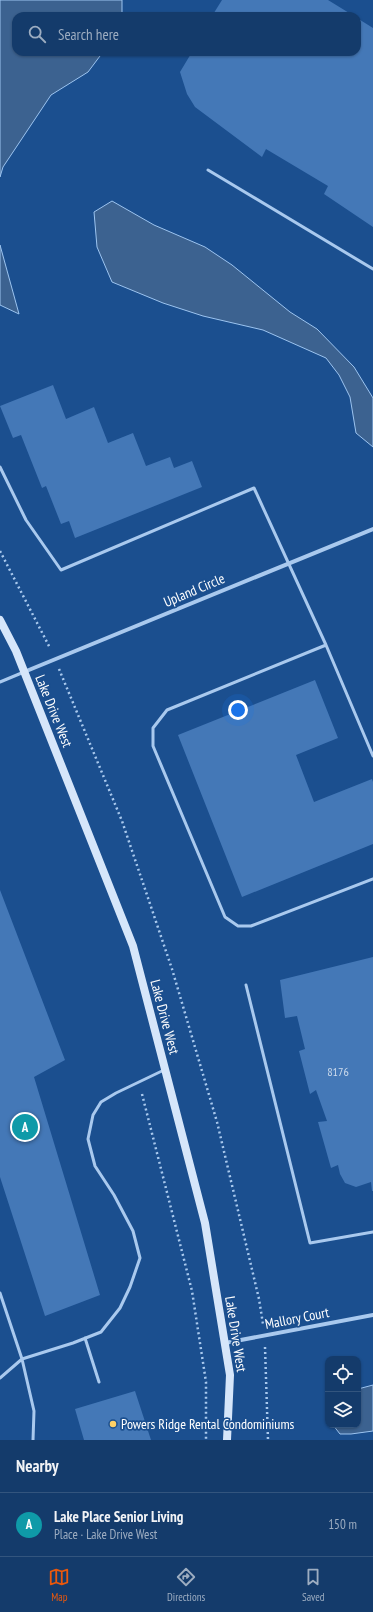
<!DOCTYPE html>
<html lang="en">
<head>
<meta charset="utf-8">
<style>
  body { margin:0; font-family:"PT Sans Narrow",sans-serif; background:#214673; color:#f1f3f6 }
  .controls { position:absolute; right:12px; bottom:12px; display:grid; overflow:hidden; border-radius:8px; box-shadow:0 1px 3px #0004 }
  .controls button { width:36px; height:36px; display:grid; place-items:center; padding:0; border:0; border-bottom:1px solid #33557e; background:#143b6b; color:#f1f3f6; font:20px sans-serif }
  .you { position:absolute; left:238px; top:710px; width:14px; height:14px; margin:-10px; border:3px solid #fff; border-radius:50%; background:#1a73e8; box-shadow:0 0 0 6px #1a73e833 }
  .badge { display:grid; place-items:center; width:26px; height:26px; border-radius:50%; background:#ea580c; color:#fff; font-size:13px; font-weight:700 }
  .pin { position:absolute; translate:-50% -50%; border:2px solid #fff; box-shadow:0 1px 4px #0006 }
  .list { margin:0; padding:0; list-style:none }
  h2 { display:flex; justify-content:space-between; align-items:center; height:52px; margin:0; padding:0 16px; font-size:17px }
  h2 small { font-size:13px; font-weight:400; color:#9dadc1 }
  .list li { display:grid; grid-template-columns:26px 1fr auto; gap:12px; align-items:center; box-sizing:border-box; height:64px; padding:0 16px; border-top:1px solid #33557e }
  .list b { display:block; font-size:15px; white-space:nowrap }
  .list p { margin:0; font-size:13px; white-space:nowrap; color:#9dadc1 }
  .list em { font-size:13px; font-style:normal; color:#9dadc1 }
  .icon { flex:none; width:22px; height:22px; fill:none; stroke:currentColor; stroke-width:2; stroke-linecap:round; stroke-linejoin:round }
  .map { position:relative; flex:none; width:373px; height:1440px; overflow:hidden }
  .search { position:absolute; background:#143b6b; box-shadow:0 1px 3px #0004; left:12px; right:12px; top:12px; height:44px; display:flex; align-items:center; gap:10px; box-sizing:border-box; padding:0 14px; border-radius:12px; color:#9dadc1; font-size:15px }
  .sheet { height:116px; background:#143b6b }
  nav { display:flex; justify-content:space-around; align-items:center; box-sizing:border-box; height:56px; border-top:1px solid #33557e; background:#143b6b; font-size:11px; color:#9dadc1 }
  nav a { display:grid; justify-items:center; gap:2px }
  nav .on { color:#ea580c }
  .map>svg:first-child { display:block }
  .water { fill:#3c6290; stroke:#9cc4f0 }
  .building { fill:#4478b7 }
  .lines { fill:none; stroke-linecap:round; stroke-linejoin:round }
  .path { stroke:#a9c9ee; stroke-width:2.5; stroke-dasharray:2 3; stroke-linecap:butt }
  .lane { stroke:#a9c9ee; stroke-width:3 }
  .street { stroke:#a9c9ee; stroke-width:4 }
  .secondary { stroke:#d6e6fa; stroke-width:8 }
  .poi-dot { fill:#ffd166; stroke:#1b4f8f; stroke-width:1.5 }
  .labels { text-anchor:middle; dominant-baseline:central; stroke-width:3.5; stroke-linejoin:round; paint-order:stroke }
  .number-label { font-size:12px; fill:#d0dded }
  .street-label { font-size:14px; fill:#fff; stroke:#1b4f8f }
  .poi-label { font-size:14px; fill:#fff; stroke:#1b4f8f; text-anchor:start }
</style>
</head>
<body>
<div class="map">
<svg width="373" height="1440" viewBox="0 0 373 1440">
  <rect width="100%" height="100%" fill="#1b4f8f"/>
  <path class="water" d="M 0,0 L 122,0 L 122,16 L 16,16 L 16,52 L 103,52 L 88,72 L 51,95 L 3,167 L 0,177 Z
    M 112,201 L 154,225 L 205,247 L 232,265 L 290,312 L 317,329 L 354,367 L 373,398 L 373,447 L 356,433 L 350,397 L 339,375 L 326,358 L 263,330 L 203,316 L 163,303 L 112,282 L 97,247 L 94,212 Z
    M 0,245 L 19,314 L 0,305 Z
    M 373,1385 L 373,1431 L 351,1434 L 340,1434 L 333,1425 L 358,1425 L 358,1389 Z"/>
  <path class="building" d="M 222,0 L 328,0 L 354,16 L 212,16 Z
    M 357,18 L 373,28 L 373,227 L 324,194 L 328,186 L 266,149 L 262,157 L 195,107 L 187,94 L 180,72 L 192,52 L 357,52 Z
    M 53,385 L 66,419 L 94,407 L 108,443 L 133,433 L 146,466 L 170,457 L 174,468 L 192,461 L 202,487 L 75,538 L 69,521 L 61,524 L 46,486 L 42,488 L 21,435 L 13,438 L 0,406 Z
    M 315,680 L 338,738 L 296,755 L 314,802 L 372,779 L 373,782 L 373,844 L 242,897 L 178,735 Z
    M 0,890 L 65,1060 L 34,1077 L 100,1295 L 45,1316 L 0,1177 Z
    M 373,957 L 373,1191 L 372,1191 L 371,1182 L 356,1187 L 345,1183 L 340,1174 L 338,1165 L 331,1168 L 318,1122 L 327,1121 L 316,1090 L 310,1094 L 299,1051 L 305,1049 L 297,1016 L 285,1018 L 280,980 Z
    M 135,1391 L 151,1440 L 84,1440 L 75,1409 Z"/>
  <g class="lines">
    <path class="path" d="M 0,551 L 50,648
      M 59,669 L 122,821 L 172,969 L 217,1122 L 259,1299 L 263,1324
      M 142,1094 L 192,1291 L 206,1382 L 206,1440
      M 265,1347 L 268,1440"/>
    <path class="lane" d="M 208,170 L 373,269
      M 0,467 L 26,520 L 61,570 L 254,488 L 326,645 L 373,756
      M 326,645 L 167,710 L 153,728 L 153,746 L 225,917 L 238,926 L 251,926 L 373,879
      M 0,682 L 24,672
      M 246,985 L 310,1243 L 373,1232
      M 0,1293 L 22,1359 L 34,1411 L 33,1440
      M 85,1338 L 99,1382
      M 0,1378 L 22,1359 L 73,1343 L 101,1332 L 120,1308 L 130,1287 L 140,1258 L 133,1231 L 114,1195 L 95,1166 L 88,1139 L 93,1115 L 101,1102 L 116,1093 L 164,1070"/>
    <path class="street" d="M 24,672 L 373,529
      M 225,1343 L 373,1315"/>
    <path class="secondary" d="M 0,620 L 16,651 L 133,946 L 205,1223 L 230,1375 L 227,1440"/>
  </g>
  <circle class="poi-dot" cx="113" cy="1424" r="4"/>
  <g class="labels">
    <g class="number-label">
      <text x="338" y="1071">8176</text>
    </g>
    <g class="street-label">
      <text transform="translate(194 590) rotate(-23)">Upland Circle</text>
      <text transform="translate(54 711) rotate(68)">Lake Drive West</text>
      <text transform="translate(165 1017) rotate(75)">Lake Drive West</text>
      <text transform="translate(297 1318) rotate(-11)">Mallory Court</text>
      <text transform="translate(236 1334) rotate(81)">Lake Drive West</text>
    </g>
    <g class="poi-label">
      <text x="121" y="1424">Powers Ridge Rental Condominiums</text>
    </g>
  </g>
</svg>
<div class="controls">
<button><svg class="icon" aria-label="locate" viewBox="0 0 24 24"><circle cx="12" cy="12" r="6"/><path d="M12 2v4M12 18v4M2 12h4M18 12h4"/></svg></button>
<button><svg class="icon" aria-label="layers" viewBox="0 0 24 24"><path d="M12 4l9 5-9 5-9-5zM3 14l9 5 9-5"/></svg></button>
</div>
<div class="you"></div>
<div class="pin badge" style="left:25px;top:1127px;background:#0f9aa8">A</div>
<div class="search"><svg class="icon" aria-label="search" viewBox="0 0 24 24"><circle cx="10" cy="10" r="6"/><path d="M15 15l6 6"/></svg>Search here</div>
</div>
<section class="sheet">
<h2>Nearby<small></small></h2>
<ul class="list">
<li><span class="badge" style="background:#0f9aa8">A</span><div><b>Lake Place Senior Living</b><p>Place · Lake Drive West</p></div><em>150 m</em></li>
</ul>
</section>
<nav>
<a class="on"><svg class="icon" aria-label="map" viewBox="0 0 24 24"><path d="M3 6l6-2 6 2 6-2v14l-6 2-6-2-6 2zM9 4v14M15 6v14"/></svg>Map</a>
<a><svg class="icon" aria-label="directions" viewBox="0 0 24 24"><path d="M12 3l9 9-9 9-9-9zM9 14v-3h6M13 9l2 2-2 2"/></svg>Directions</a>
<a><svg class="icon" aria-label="saved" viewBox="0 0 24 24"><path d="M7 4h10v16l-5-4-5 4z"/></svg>Saved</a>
</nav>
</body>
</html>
